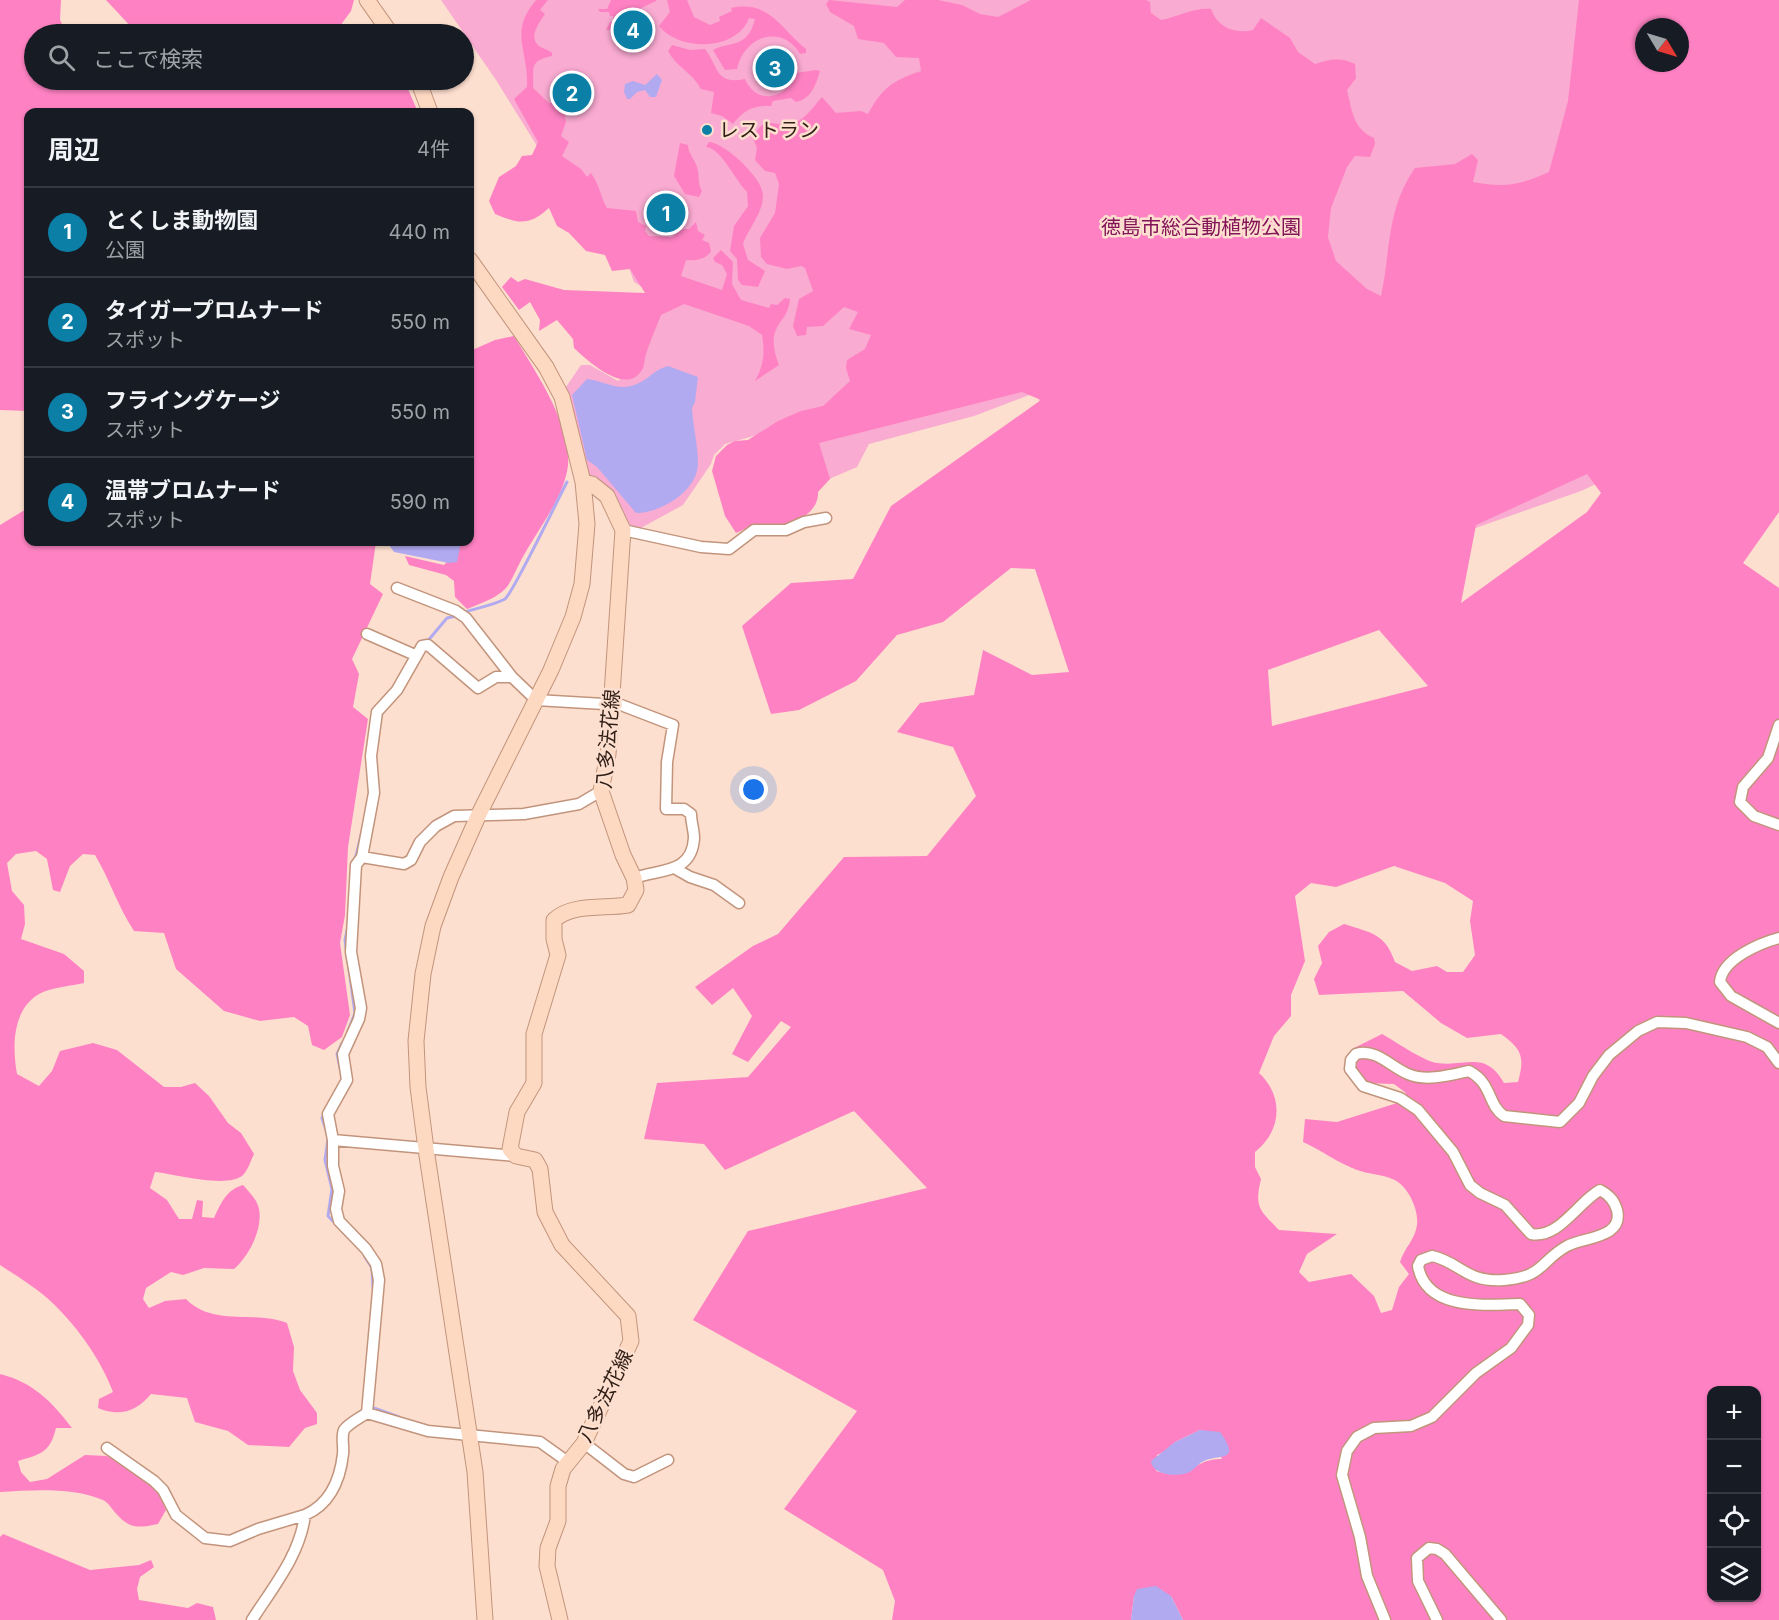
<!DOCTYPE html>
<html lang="ja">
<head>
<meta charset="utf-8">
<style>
  body { margin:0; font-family:Inter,"Noto Sans JP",sans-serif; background:#20242c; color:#f1f3f6 }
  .controls { position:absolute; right:18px; bottom:18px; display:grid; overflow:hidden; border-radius:12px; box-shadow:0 2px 4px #0004 }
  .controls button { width:54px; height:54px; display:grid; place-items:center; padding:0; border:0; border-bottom:2px solid #363941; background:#171b24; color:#f1f3f6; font:30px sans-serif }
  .compass { position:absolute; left:1635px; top:18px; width:54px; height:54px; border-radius:50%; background:#171b24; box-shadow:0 2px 4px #0004; rotate:128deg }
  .you { position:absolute; left:754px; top:790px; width:21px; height:21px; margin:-15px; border:4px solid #fff; border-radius:50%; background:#1a73e8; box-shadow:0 0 0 9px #1a73e833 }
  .badge { display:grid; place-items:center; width:39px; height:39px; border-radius:50%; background:#0b7fa6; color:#fff; font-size:20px; font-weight:700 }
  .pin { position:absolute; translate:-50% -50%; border:3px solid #fff; box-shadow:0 2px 6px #0006 }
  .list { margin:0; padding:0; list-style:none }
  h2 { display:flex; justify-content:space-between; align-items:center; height:78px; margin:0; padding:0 24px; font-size:26px }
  h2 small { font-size:20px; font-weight:400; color:#9ea1a6 }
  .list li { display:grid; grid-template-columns:39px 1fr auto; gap:18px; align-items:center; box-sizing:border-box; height:90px; padding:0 24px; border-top:2px solid #363941 }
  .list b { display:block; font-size:22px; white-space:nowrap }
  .list p { margin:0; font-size:20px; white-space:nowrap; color:#9ea1a6 }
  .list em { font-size:20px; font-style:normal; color:#9ea1a6 }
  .icon { flex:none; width:33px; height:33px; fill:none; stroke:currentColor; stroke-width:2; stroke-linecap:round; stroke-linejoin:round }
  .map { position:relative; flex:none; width:1779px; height:1620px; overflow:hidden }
  .search { position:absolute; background:#171b24; box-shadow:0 2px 4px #0004; left:24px; top:24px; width:450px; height:66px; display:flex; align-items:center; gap:15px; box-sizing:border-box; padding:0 21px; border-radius:33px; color:#9ea1a6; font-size:22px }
  .panel { position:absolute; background:#171b24; box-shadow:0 2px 4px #0004; left:24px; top:108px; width:450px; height:438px; border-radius:12px }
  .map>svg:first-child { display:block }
  .green { fill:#f9abd1; fill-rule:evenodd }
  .forest { fill:#fe82c3; fill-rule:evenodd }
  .water { fill:#b2aaf0 }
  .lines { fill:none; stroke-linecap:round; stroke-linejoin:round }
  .stream { stroke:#b2aaf0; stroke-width:3 }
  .street-casing { stroke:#c2947c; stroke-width:13 }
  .secondary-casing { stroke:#c2947c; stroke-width:17 }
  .street { stroke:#fff; stroke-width:10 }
  .secondary { stroke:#fdd9c2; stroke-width:15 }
  .poi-dot { fill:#0b7fa6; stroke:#fddfcf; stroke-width:2 }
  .labels { text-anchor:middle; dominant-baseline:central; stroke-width:5; stroke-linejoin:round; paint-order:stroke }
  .poi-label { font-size:20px; fill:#301e15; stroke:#fddfcf; text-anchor:start }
  .park-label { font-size:20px; fill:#831458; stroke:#fddfcf }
  .street-label { font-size:20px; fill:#301e15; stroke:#fddfcf }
</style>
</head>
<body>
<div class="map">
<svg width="1779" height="1620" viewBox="0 0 1779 1620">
  <rect width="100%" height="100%" fill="#fddfcf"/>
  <path class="green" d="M 441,0 L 1757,0 L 1676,446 L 1581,491 L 1453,536 L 1041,409 L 1037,392 L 974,416 L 869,444 L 857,467 L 813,486 L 757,435 L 725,444 L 714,455 L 711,464 L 683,505 L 639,529 L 627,529 L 587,477 L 576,420 L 566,387 L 581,365 L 590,365 L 618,381 L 631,371 L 650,292 L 634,282 L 627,262 L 560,183 L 496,80 ZM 1644,27 L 1680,27 L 1680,63 L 1644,63 Z"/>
  <path class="forest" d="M 0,0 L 61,0 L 60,20 L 67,34 L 34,34 L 34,80 L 404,80 L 418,112 L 28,112 L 28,411 L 0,410 Z
    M 106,0 L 354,0 L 351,11 L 340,26 L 342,34 L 135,34 L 134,30 Z
    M 536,0 L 548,0 L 540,10 L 545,14 C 539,23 528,37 539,46 C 543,49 548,49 552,53 L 552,56 C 529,61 534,67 533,88 L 549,103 L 563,103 L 566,122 L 561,136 L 569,142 L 562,156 L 581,169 L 587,177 L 591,173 C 601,188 600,196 607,208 L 636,211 L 638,222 L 646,226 L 645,231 L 649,236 L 672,237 L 683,229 L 689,229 L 696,222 L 698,231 L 705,235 L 702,240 L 709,243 L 711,251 C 707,259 695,261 686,260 L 681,276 L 722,290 L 727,274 L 722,265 L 715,262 L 713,258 L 721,250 L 733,262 L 732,284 L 741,300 L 769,308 L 771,304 L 777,305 L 785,298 L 790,299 C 788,317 781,318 776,330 C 771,340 775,355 779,365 L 755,381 C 764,365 765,352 762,335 L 749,326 L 684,304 L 661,315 C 656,328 650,341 646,354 C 644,359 645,364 643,368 C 628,398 589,362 574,348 L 573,339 L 557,320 L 539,331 L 540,320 L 530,302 L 519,310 L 502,287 L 511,277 L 518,282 L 525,279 L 564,290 L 645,293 L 630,269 L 612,271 L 605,255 L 586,251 L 569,233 L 557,226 L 549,208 C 529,226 519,224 495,214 L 489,201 L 499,177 L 516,166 L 522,156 L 532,155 L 538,142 L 514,99 L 527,87 C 529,50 508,33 536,0 Z
    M 611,0 L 656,0 L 656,1 L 641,8 L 621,31 L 606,30 L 610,22 L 613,22 L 613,16 L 610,16 L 609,12 L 600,12 L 598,9 L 607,9 Z
    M 667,0 L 687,0 L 694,17 L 710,25 L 720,21 L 719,17 L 732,11 L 731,8 C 770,0 780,28 806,49 L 806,53 L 800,54 C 782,23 744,36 737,69 L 725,70 L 713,50 C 733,40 747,49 755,19 L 749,18 C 737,51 680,52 659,26 L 670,12 Z
    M 829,0 L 897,7 L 905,0 L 938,0 L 962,5 L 980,14 L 998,17 L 1031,0 L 1146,0 L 1150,2 L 1151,13 L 1161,20 C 1178,17 1194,7 1211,9 C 1218,28 1234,34 1253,30 L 1261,18 L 1290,38 L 1298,52 L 1315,64 C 1330,59 1341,57 1355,64 L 1356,78 L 1347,90 C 1352,110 1353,129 1374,138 L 1375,144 L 1370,157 L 1355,156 L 1347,167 L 1331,208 L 1328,237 L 1336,261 L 1367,289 L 1381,296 C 1391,250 1386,210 1415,168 L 1455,164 L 1472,154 L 1478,160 L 1473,182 C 1505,188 1520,185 1549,172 L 1568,101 L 1579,0 L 1779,0 L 1779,512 L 1743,563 L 1779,588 L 1779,1620 L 1183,1620 L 1171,1596 L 1134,1596 L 1131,1620 L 892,1620 L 895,1601 L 883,1570 L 784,1509 L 857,1411 L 693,1320 L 748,1231 L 927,1188 L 854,1111 L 725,1170 L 704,1144 L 644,1139 L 657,1083 L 748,1077 L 791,1027 L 781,1021 L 748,1062 L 732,1054 L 752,1016 L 733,988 L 712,1005 L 695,987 L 753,946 L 778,934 L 844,857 L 927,856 L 976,796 L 953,747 L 897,732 L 920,703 L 974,695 L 983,650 L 1032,675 L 1069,672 L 1035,569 L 1011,568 L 943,622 L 897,635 L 856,681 L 799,710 L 771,714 L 742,626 L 791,583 L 853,579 L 891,506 L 1041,400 L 1022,392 L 819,443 L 830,479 L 818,492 C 819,512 796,524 778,525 C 769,526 762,523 754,525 C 747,526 743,531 736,533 L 725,516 L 712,471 L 716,456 L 727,445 L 735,441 L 748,440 L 778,421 L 801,411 L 823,406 L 850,381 L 846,368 L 847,360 L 865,349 L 871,335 L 849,329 L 858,312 L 844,307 L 823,326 L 807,327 L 806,335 L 797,336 L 793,326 L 799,299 L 813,291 L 805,268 L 801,266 L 787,269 L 767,264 L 761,257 L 760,238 L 775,213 L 779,184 L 775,173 L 765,171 L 755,160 L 757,148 L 753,138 C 765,112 774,129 793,123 C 806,119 813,107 822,97 L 836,113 L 861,111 L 868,114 C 883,87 892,81 921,71 L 919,58 L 896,57 L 884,43 L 858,39 L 854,26 L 830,12 L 826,4 ZM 1644,27 L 1680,27 L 1680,63 L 1644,63 ZM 1587,474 L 1601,493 L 1587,512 L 1461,603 L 1476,525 ZM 1379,630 L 1428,686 L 1272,726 L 1268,670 ZM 1394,866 L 1445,883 L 1473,901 L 1470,921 L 1475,955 L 1463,972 L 1447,972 L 1437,966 L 1412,971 L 1395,962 C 1385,933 1371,933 1344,924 L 1329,932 L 1318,946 L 1322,963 L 1314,979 L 1319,995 L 1403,991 L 1441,1023 L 1467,1038 L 1501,1034 C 1522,1049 1525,1057 1518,1082 L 1504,1083 C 1485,1050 1467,1067 1437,1063 C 1423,1061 1395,1041 1382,1034 L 1354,1048 L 1348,1061 L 1364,1083 L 1394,1084 L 1406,1093 L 1397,1103 L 1337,1122 L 1305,1119 L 1303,1142 C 1321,1150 1338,1163 1357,1170 C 1380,1178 1398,1172 1411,1198 C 1415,1206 1418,1216 1417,1225 C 1415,1240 1404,1248 1400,1262 L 1409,1274 L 1399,1287 L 1392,1310 L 1381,1313 L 1374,1296 L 1351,1274 L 1309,1282 L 1299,1272 L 1307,1254 L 1337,1234 L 1279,1230 C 1260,1210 1254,1208 1261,1179 L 1255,1167 L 1255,1152 C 1282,1131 1284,1096 1259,1073 L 1274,1036 L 1291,1016 L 1291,995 L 1305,961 L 1295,896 L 1311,883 L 1336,887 ZM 1712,1390 L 1756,1390 L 1756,1598 L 1712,1598 ZM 1200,1430 L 1209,1432 L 1222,1459 C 1192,1458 1193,1482 1156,1471 L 1157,1455 L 1168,1450 L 1175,1442 Z
    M 672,45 L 690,50 L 705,49 C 719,67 715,85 745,79 C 757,107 788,98 796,73 L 816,70 L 820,71 C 816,85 811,99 796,102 L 791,98 L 773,101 L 771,106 C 753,105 744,110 733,124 L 722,116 L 711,113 L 714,92 L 701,89 C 693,73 676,67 668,51 Z
    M 709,142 C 725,143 764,179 763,196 C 763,213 748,229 743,244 L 748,260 L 765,271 L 758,287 L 742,285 L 738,280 L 737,259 L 730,251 L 734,226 L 748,206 L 747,192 C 735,180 721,148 706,147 Z
    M 680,143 L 688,145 C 688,154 695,159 697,167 C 700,176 697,182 702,191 L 699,197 L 685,194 L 674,176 Z
    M 514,336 C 535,371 571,423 568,465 C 565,494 542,524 528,548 C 504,588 517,590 467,609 L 455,597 L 454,581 L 446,575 L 409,565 L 405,556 L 444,565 L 455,553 L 456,542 L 470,542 L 470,351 L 495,340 Z
    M 28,508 L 28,542 L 376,542 L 370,584 L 383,594 L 352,659 L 359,674 L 353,707 L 368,719 L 348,847 L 345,915 L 340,943 L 350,1015 L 342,1037 L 324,1050 L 312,1045 L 308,1026 L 294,1017 L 260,1021 L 224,1011 L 176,969 L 164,933 L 134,931 C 118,907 110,880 95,855 L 83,854 L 70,866 L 60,892 L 53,890 L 47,859 L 36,851 L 16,854 L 7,863 L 12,891 L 24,905 L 25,924 L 21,939 L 64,954 L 84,971 L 84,983 C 71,986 56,987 43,992 C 12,1006 12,1046 17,1074 L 39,1086 L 52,1071 L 60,1051 L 93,1043 L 117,1050 L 164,1087 L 181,1087 L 195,1083 L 209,1096 L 228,1123 L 241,1133 L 254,1154 C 251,1160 248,1170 243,1175 C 228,1189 175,1174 155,1172 L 150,1188 L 167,1200 L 179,1219 L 192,1219 L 197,1200 L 203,1201 L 202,1217 L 214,1218 C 221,1203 226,1190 243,1185 C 249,1192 257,1199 259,1209 C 263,1229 249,1256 234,1269 L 204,1268 L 183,1275 L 171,1272 L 146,1288 L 143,1299 L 149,1308 L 165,1301 L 186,1299 C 213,1327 255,1310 287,1323 L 294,1347 L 293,1371 L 300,1390 L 317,1413 L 317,1424 L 305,1428 L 289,1447 L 248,1445 L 228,1431 L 195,1422 L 187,1398 L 151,1394 C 136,1412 119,1417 98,1408 L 99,1399 L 113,1392 C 100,1357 74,1322 46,1297 C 32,1285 15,1275 0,1265 L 0,525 Z
    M 0,1374 C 33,1382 52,1402 72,1428 L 56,1428 C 50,1453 41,1454 18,1461 L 21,1472 L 30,1482 L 47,1479 L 85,1455 L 107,1456 L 132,1469 L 156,1487 L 166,1510 L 158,1524 C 135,1529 128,1528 113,1510 C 110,1506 107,1502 103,1500 C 73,1487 32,1490 0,1492 Z
    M 3,1534 L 90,1570 L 139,1565 L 151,1560 L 154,1567 L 140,1577 L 137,1589 L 139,1600 L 188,1608 L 197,1603 L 213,1607 L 216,1620 L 0,1620 L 0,1537 Z"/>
  <path class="water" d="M 657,74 L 662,80 L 656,97 L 650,97 L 645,90 L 637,92 L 630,99 L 627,99 L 624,92 L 625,84 L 633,81 L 645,85 Z
    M 668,366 L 698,377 L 695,402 L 692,408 C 693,426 698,445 698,464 C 697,492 660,513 636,513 L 597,467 L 587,460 L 572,395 L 587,379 C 605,381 620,393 639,383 C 650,378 655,369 668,366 Z
    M 387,542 L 461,542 L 457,562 L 449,563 L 394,552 Z
    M 1200,1430 L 1220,1432 C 1243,1464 1218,1453 1202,1462 C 1198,1464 1195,1469 1191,1471 C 1181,1478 1152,1476 1151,1461 L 1175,1442 Z
    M 1156,1586 L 1171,1596 L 1183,1620 L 1131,1620 L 1134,1596 L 1137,1589 Z"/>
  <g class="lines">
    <path class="stream" d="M 465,612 C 477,608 494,605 505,599 C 513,593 558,499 567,482
      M 426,643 L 447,618 L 456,616
      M 355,860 L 361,835
      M 348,1031 L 355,1013 L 345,940 L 348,926
      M 340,1068 L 337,1054 L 342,1043
      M 324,1114 L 322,1118 L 326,1130
      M 328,1139 L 325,1160 L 332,1189 L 328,1216 L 356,1245
      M 365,1257 L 372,1268 L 373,1288
      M 371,1407 L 399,1417"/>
    <g class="street-casing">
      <path id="street" d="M 623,530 L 701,547 L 729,549 L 754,530 L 786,530 L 804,522 L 826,518
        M 397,588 L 456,611 L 466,618 L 512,677
        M 367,634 L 415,655
        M 1779,725 L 1768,758 L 1743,787 L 1740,802 L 1754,816 L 1779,825
        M 362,857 L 374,793 L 371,756 L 377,712 L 397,690 L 422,646 L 428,645 L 478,688 L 496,677 L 512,677 L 536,700 L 621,705 L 673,725 L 667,762 L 666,809 L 684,809 L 691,814 C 691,822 694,830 694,838 C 692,874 660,869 634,878
        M 676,869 L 690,877 L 714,885 L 739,903
        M 1779,938 C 1760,943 1722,959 1720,982 L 1731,996 L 1779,1023
        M 333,1140 L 333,1166 L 339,1191 L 336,1209 L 339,1221 L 366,1249 L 376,1264 L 379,1280 L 367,1413
        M 516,1156 L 333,1140 L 328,1114 L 347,1080 L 343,1054 L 359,1019 L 361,1008 L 351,952 L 356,865 L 362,857 L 404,864 L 411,860 L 420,842 L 436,826 L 454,816 L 524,814 L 579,804 L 601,791
        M 584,1443 L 624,1474 L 634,1477 L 668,1460
        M 107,1448 L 154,1481 L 163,1490 L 176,1515 L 205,1538 L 230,1541 L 258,1529 L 305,1515
        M 252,1620 C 273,1587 300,1555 305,1515 C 330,1504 340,1481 343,1454 C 344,1446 341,1437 344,1430 C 349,1423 360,1418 367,1413 L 428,1431 L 540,1442 L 568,1462
        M 1385,1620 L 1367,1576 L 1360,1537 L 1342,1475 L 1347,1451 L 1357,1437 L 1374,1428 L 1411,1426 L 1432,1417 L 1476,1373 L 1511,1348 L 1528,1325 L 1529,1315 L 1520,1304 C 1485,1305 1426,1311 1418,1266 L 1421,1260 L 1432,1256 C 1460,1262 1466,1283 1504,1280 C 1544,1277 1540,1261 1567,1246 C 1584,1237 1624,1238 1617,1210 C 1614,1200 1609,1195 1600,1190 C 1578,1202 1559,1239 1531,1234 L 1505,1205 L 1480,1193 L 1470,1185 L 1453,1152 L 1418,1110 L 1400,1098 L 1363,1086 L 1350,1069 L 1351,1060 L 1356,1054 C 1376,1048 1391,1067 1408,1074 C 1426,1082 1451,1075 1469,1071 C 1493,1084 1487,1104 1504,1116 L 1560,1122 L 1579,1103 L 1593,1076 L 1609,1055 L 1638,1031 L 1657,1022 L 1686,1023 L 1747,1037 L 1767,1047 L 1779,1063
        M 1437,1620 L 1418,1581 L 1417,1558 L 1429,1548 L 1437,1549 L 1445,1554 L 1501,1620"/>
    </g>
    <g class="secondary-casing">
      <path id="secondary" d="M 367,0 L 391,34
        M 418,80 L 430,112
        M 470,260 L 546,367 L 562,397 L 583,482 L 587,524 L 582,584 L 573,617 L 551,670 L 479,814 L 451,877 L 433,926 L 423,974 L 416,1041 L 418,1087 L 426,1149 L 475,1472 L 485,1620
        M 560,1620 L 547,1566 L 548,1548 L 558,1521 L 558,1486 L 563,1469 L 584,1443 L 631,1341 L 628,1316 L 562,1245 L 545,1212 L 540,1169 L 535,1160 L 516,1156 L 510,1149 L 517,1112 L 534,1083 L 534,1034 L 558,955 L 554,939 L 554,920 C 573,903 604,909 628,905 L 636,890 L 634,878 L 623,855 L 601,791 L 608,754 L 623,530 L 607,496 L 592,484 L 583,482"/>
    </g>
    <use href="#street" class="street"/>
    <use href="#secondary" class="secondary"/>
  </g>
  <circle class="poi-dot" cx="707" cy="130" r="6"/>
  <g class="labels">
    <g class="poi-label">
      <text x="719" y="130">レストラン</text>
    </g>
    <g class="park-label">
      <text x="1201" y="227">徳島市総合動植物公園</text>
    </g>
    <g class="street-label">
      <text transform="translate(608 739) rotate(-85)">八多法花線</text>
      <text transform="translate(605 1396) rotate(-64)">八多法花線</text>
    </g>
  </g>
</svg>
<div class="controls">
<button>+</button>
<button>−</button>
<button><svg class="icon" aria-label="locate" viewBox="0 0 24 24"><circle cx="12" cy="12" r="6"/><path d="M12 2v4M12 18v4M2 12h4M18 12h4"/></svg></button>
<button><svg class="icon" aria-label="layers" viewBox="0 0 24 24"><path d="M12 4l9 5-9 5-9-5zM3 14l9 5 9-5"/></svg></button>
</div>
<svg class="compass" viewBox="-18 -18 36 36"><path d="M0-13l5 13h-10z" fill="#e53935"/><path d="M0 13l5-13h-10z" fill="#9ea1a6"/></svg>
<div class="you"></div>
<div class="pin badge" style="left:666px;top:213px">1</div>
<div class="pin badge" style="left:572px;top:93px">2</div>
<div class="pin badge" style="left:775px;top:68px">3</div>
<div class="pin badge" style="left:633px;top:30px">4</div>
<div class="search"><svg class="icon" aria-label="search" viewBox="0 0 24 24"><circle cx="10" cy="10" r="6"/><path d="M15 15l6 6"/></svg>ここで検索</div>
<section class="panel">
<h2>周辺<small>4件</small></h2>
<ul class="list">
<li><span class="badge">1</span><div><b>とくしま動物園</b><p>公園</p></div><em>440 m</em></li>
<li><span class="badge">2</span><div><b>タイガープロムナード</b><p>スポット</p></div><em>550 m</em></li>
<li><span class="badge">3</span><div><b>フライングケージ</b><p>スポット</p></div><em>550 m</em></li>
<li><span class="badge">4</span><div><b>温帯ブロムナード</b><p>スポット</p></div><em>590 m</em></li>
</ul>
</section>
</div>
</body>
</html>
